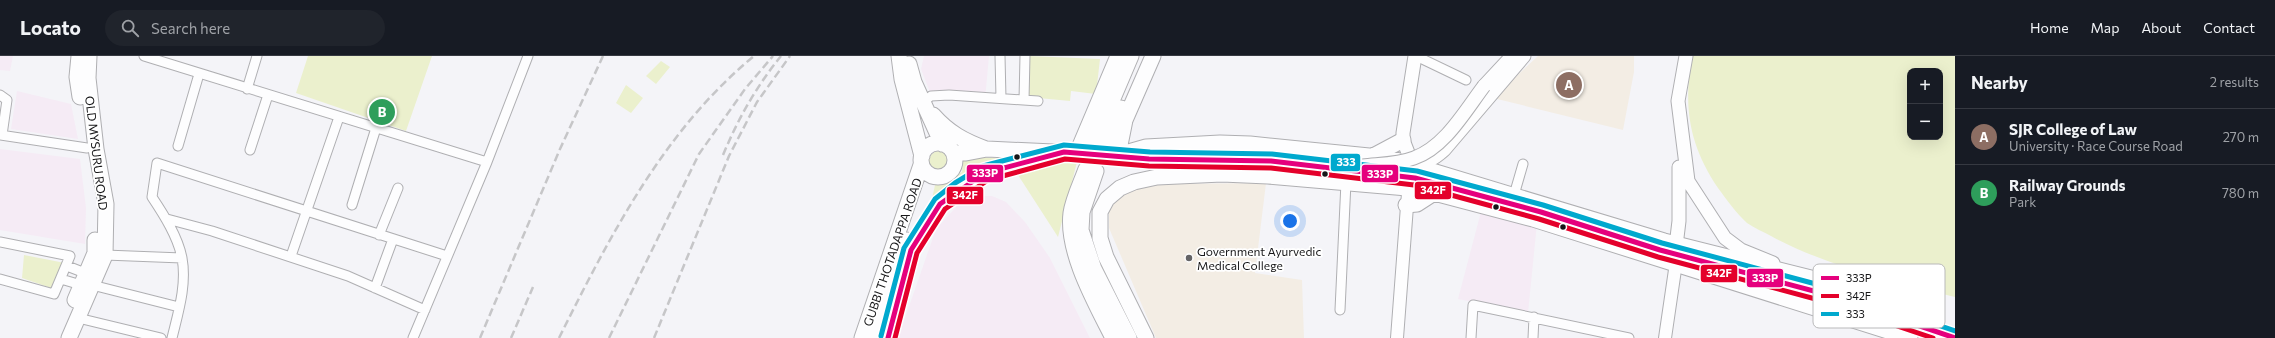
<!DOCTYPE html>
<html lang="en">
<head>
<meta charset="utf-8">
<style>
  body { margin:0; font-family:Commissioner,sans-serif; background:#20242c; color:#f1f3f6 }
  .controls { position:absolute; right:12px; top:12px; display:grid; overflow:hidden; border-radius:8px; box-shadow:0 4px 16px #0002 }
  .controls button { width:36px; height:36px; display:grid; place-items:center; padding:0; border:0; border-bottom:1px solid #363941; background:#171b24; color:#f1f3f6; font:20px sans-serif }
  .you { position:absolute; left:1290px; top:165px; width:14px; height:14px; margin:-10px; border:3px solid #fff; border-radius:50%; background:#1a73e8; box-shadow:0 0 0 6px #1a73e833 }
  .badge { display:grid; place-items:center; width:26px; height:26px; border-radius:50%; background:#b2b3b5; color:#fff; font-size:13px; font-weight:700 }
  .pin { position:absolute; translate:-50% -50%; border:2px solid #fff; box-shadow:0 1px 4px #0006 }
  .list { margin:0; padding:0; list-style:none }
  h2 { display:flex; justify-content:space-between; align-items:center; height:52px; margin:0; padding:0 16px; font-size:17px }
  h2 small { font-size:13px; font-weight:400; color:#9ea1a6 }
  .list li { display:grid; grid-template-columns:26px 1fr auto; gap:12px; align-items:center; box-sizing:border-box; height:56px; padding:0 16px; border-top:1px solid #363941 }
  .list b { display:block; font-size:15px; white-space:nowrap }
  .list p { margin:0; font-size:13px; white-space:nowrap; color:#9ea1a6 }
  .list em { font-size:13px; font-style:normal; color:#9ea1a6 }
  .icon { flex:none; width:22px; height:22px; fill:none; stroke:currentColor; stroke-width:2; stroke-linecap:round; stroke-linejoin:round }
  .map { position:relative; flex:none; width:1955px; height:282px; overflow:hidden }
  header { display:flex; align-items:center; gap:24px; box-sizing:border-box; height:56px; padding:0 20px; background:#171b24; border-bottom:1px solid #363941 }
  header strong { font-size:19px }
  nav { display:flex; gap:22px; margin-inline-start:auto; font-size:14px }
  .search { width:280px; height:36px; background:#20242c; display:flex; align-items:center; gap:10px; box-sizing:border-box; padding:0 14px; border-radius:22px; color:#9ea1a6; font-size:15px }
  main { display:flex }
  aside { flex:1; background:#171b24 }
  .map>svg:first-child { display:block }
  .industrial { fill:#f5ebf5 }
  .education { fill:#f3ede4 }
  .green { fill:#ebf0cd; fill-rule:evenodd }
  .lines { fill:none; stroke-linecap:round; stroke-linejoin:round }
  .minor-casing { stroke:#afafb2; stroke-width:11 }
  .tertiary-casing { stroke:#afafb2; stroke-width:14 }
  .secondary-casing { stroke:#afafb2; stroke-width:15 }
  .primary-casing { stroke:#afafb2; stroke-width:17 }
  .minor { stroke:#fdfdfe; stroke-width:9 }
  .tertiary { stroke:#fdfdfe; stroke-width:12 }
  .secondary { stroke:#fdfdfe; stroke-width:13 }
  .primary { stroke:#fdfdfe; stroke-width:15 }
  .rail { stroke:#c6c6c8; stroke-width:2.5; stroke-dasharray:8 4; stroke-linecap:butt }
  .secondary-bridge-casing { stroke:#afafb2; stroke-width:15; stroke-linecap:butt }
  .primary-bridge-casing { stroke:#afafb2; stroke-width:17; stroke-linecap:butt }
  .secondary-bridge { stroke:#fdfdfe; stroke-width:13 }
  .primary-bridge { stroke:#fdfdfe; stroke-width:15 }
  .bus-1-casing { stroke:#fff; stroke-width:8 }
  .bus-2-casing { stroke:#fff; stroke-width:8 }
  .bus-3-casing { stroke:#fff; stroke-width:8 }
  .bus-1 { stroke:#e5007d; stroke-width:5 }
  .bus-2 { stroke:#e4002b; stroke-width:5 }
  .bus-3 { stroke:#00a9ce; stroke-width:5 }
  .bus-dot { fill:#161618; stroke:#fff; stroke-width:1.5 }
  .poi-dot { fill:#646466; stroke:#fff; stroke-width:1.5 }
  .labels { text-anchor:middle; dominant-baseline:central; stroke-width:3.5; stroke-linejoin:round; paint-order:stroke }
  .street-label { font-size:12px; fill:#161618; stroke:#fff }
  .poi-label { font-size:12px; fill:#161618; stroke:#fff; text-anchor:start }
  .key { fill:#fff; stroke:#b9b9ba; stroke-width:1 }
  .key-label { font-size:11px; fill:#161618 }
  .line-badge { stroke:#fff; stroke-width:1.5 }
  .badge-label { font-size:11px; text-anchor:middle; font-weight:bold; fill:#fff }
</style>
</head>
<body>
<header>
<strong>Locato</strong>
<div class="search"><svg class="icon" aria-label="search" viewBox="0 0 24 24"><circle cx="10" cy="10" r="6"/><path d="M15 15l6 6"/></svg>Search here</div>
<nav><a>Home</a><a>Map</a><a>About</a><a>Contact</a></nav>
</header>
<main>
<div class="map">
<svg width="1955" height="282" viewBox="0 0 1955 282">
  <rect width="100%" height="100%" fill="#f4f4f8"/>
  <path class="industrial" d="M 0,0 L 13,0 L 10,15 L 0,14 Z
    M 924,0 L 989,0 L 985,44 L 933,44 L 921,13 Z
    M 17,35 L 71,48 L 78,83 L 11,73 Z
    M 0,93 L 80,103 L 86,152 L 85,188 L 0,174 Z
    M 975,140 L 992,140 L 1006,146 L 1025,166 L 1050,202 L 1090,282 L 898,282 L 936,173 L 959,148 Z
    M 1482,152 L 1537,167 L 1528,257 L 1458,243 Z"/>
  <path class="education" d="M 1538,0 L 1634,0 L 1634,16 L 1623,74 L 1493,42 Z
    M 1266,127 L 1255,217 L 1302,224 L 1304,282 L 1156,282 L 1109,172 L 1109,149 L 1124,135 L 1150,128 Z"/>
  <path class="green" d="M 308,0 L 432,0 L 406,75 L 296,37 Z
    M 1029,0 L 1100,3 L 1096,38 L 1071,35 L 1070,45 L 1028,41 Z
    M 1692,0 L 1955,0 L 1955,241 C 1896,227 1824,209 1771,180 C 1764,176 1754,172 1747,167 C 1736,157 1727,144 1718,132 C 1689,89 1683,51 1692,0 ZM 1910,15 L 1940,15 L 1940,81 L 1910,81 Z
    M 661,5 L 670,11 L 656,28 L 646,20 Z
    M 626,29 L 643,42 L 631,57 L 616,47 Z
    M929 105a10 10 0 1 1 20 0a10 10 0 1 1-20 0Z
    M 963,100 L 1009,103 C 978,112 951,125 932,152 L 930,152 L 935,129 L 946,127 L 962,116 Z
    M 1055,104 L 1077,106 L 1058,181 L 1018,119 L 1011,117 Z
    M 24,199 L 65,207 L 54,233 L 22,222 Z"/>
  <g class="lines">
    <g class="minor-casing">
      <path id="minor" d="M 144,0 L 487,106
        M 1000,0 L 1001,42
        M 1416,0 L 1466,24
        M 247,33 L 257,0
        M 0,39 L 7,44 L 2,79
        M 1024,44 L 1025,0
        M 923,46 L 931,40 L 949,39 L 1038,45
        M 0,79 L 87,92
        M 178,90 L 199,18
        M 250,94 L 268,39
        M 1514,139 L 1523,108
        M 352,149 L 376,72
        M 167,163 L 212,175 L 348,220 L 425,254
        M 379,179 L 398,132
        M 0,186 L 70,200 L 54,238 L 0,223
        M 105,199 L 182,202
        M 291,200 L 339,61
        M 67,210 L 85,217
        M 61,223 L 81,229
        M 92,229 L 175,250
        M 375,232 L 393,183
        M 1340,254 L 1346,126
        M 78,262 L 161,282
        M 172,282 C 178,257 187,229 182,202 C 178,181 164,159 152,141 L 157,107 L 447,200
        M 413,282 L 487,106 L 528,0
        M 1471,282 L 1473,249 L 1629,282
        M 1533,282 L 1534,261"/>
    </g>
    <g class="tertiary-casing">
      <path id="tertiary" d="M 1397,282 L 1409,124
        M 1665,282 L 1676,207"/>
    </g>
    <g class="secondary-casing">
      <path id="secondary" d="M 1415,0 L 1403,77 L 1403,84 L 1412,107 C 1426,108 1434,103 1444,94 L 1524,0
        M 1686,0 L 1678,45 L 1688,125 L 1725,182 L 1741,194 L 1773,207
        M 1484,30 L 1512,0
        M 1675,198 L 1679,165 L 1679,111"/>
    </g>
    <g class="primary-casing">
      <path id="primary" d="M 79,0 L 77,21 L 80,41
        M 899,0 L 902,23 L 922,100
        M 909,8 L 914,26 L 942,88
        M 933,59 C 949,77 964,85 986,93
        M 1094,87 L 1131,0
        M921 104a17 17 0 1 1 34 0a17 17 0 1 1-34 0Z
        M 1106,88 L 1121,52
        M 954,97 L 966,97 L 987,93 L 1118,99 L 1149,103 L 1271,105 L 1339,111
        M 1077,97 L 1118,0
        M 1118,99 L 1146,91 L 1220,87 L 1250,88 L 1389,102 L 1664,185 L 1851,232 L 1905,253 L 1942,278
        M 1118,99 L 1125,64 L 1153,0
        M 1373,100 L 1403,84
        M 1086,113 C 1081,127 1073,143 1071,157 C 1066,196 1096,248 1113,282
        M 1096,115 L 1082,156 L 1081,174 L 1094,213 L 1129,282
        M 1406,149 L 1417,148 L 1434,137
        M 1825,238 L 1955,282
        M 75,244 L 95,197 L 95,184
        M 69,282 L 105,199 L 106,148 L 96,93 L 88,22 L 89,0
        M 862,282 L 921,109
        M 875,282 L 907,184
        M 1146,282 L 1106,201 L 1100,182 L 1100,156 L 1107,143 L 1120,132 L 1134,126 L 1157,121 L 1222,118 L 1268,120 L 1419,133 L 1533,163 L 1910,282"/>
    </g>
    <use href="#minor" class="minor"/>
    <use href="#tertiary" class="tertiary"/>
    <use href="#secondary" class="secondary"/>
    <use href="#primary" class="primary"/>
    <path class="rail" d="M 723,99 C 738,63 756,31 781,0
      M 480,282 L 560,93 L 603,0
      M 511,282 L 533,231
      M 559,282 C 610,180 664,74 754,0
      M 609,282 L 699,98 L 745,33 L 773,0
      M 654,282 L 729,100 L 757,46 L 790,0"/>
    <g class="secondary-bridge-casing">
      <path id="secondary-bridge" d="M 1363,110 C 1380,108 1398,108 1414,102 C 1445,91 1465,55 1484,30"/>
    </g>
    <g class="primary-bridge-casing">
      <path id="primary-bridge" d="M 1339,111 L 1389,117 L 1445,129 L 1541,156 L 1660,194 L 1825,238"/>
    </g>
    <use href="#secondary-bridge" class="secondary-bridge"/>
    <use href="#primary-bridge" class="primary-bridge"/>
    <g class="bus-1-casing">
      <path id="bus-1" d="M 888,282 L 911,194 L 940,148 L 985,117 L 1064,96 L 1149,103 L 1271,105 L 1415,122 L 1541,156 L 1660,194 L 1825,238 L 1955,282"/>
    </g>
    <g class="bus-2-casing">
      <path id="bus-2" d="M 895,282 L 917,197 L 945,153 L 988,124 L 1065,103 L 1149,110 L 1271,112 L 1414,129 L 1539,163 L 1658,201 L 1823,245 L 1933,282"/>
    </g>
    <g class="bus-3-casing">
      <path id="bus-3" d="M 881,280 L 904,192 L 935,143 L 955,127 L 983,110 L 1064,89 L 1150,96 L 1272,98 L 1417,115 L 1543,149 L 1662,187 L 1827,231 L 1955,275"/>
    </g>
    <use href="#bus-1" class="bus-1"/>
    <use href="#bus-2" class="bus-2"/>
    <use href="#bus-3" class="bus-3"/>
  </g>
  <g class="bus-dot">
    <circle cx="1017" cy="101" r="3.5"/>
    <circle cx="1325" cy="118" r="3.5"/>
    <circle cx="1496" cy="151" r="3.5"/>
    <circle cx="1563" cy="171" r="3.5"/>
  </g>
  <circle class="poi-dot" cx="1189" cy="202" r="4"/>
  <g class="labels">
    <g class="street-label">
      <text transform="translate(97 97) rotate(83)">OLD MYSURU ROAD</text>
      <text transform="translate(892 196) rotate(-71)">GUBBI THOTADAPPA ROAD</text>
    </g>
    <g class="poi-label">
      <text x="1197" y="195">Government Ayurvedic<tspan x="1197" dy="14">Medical College</tspan></text>
    </g>
  </g>
  <rect x="1813" y="208" width="132" height="64" rx="6" class="key"/>
  <rect x="1821" y="220" width="18" height="4" fill="#e5007d"/>
  <rect x="1821" y="238" width="18" height="4" fill="#e4002b"/>
  <rect x="1821" y="256" width="18" height="4" fill="#00a9ce"/>
  <g class="key-label">
    <text x="1846" y="226">333P</text>
    <text x="1846" y="244">342F</text>
    <text x="1846" y="262">333</text>
  </g>
  <g class="line-badge">
    <rect x="1330" y="97" width="31" height="19" rx="4" fill="#00a9ce"/>
    <rect x="966" y="108" width="38" height="19" rx="4" fill="#e5007d"/>
    <rect x="1361" y="108" width="38" height="19" rx="4" fill="#e5007d"/>
    <rect x="1414" y="125" width="38" height="19" rx="4" fill="#e4002b"/>
    <rect x="946" y="130" width="38" height="19" rx="4" fill="#e4002b"/>
    <rect x="1700" y="208" width="38" height="19" rx="4" fill="#e4002b"/>
    <rect x="1746" y="212" width="38" height="20" rx="4" fill="#e5007d"/>
  </g>
  <g class="badge-label">
    <text x="1346" y="110">333</text>
    <text x="985" y="121">333P</text>
    <text x="1380" y="122">333P</text>
    <text x="1433" y="138">342F</text>
    <text x="965" y="143">342F</text>
    <text x="1719" y="221">342F</text>
    <text x="1765" y="226">333P</text>
  </g>
</svg>
<div class="controls">
<button>+</button>
<button>−</button>
</div>
<div class="you"></div>
<div class="pin badge" style="left:1569px;top:29px;background:#8d6e63">A</div>
<div class="pin badge" style="left:382px;top:56px;background:#2e9e5b">B</div>
</div>
<aside>
<h2>Nearby<small>2 results</small></h2>
<ul class="list">
<li><span class="badge" style="background:#8d6e63">A</span><div><b>SJR College of Law</b><p>University · Race Course Road</p></div><em>270 m</em></li>
<li><span class="badge" style="background:#2e9e5b">B</span><div><b>Railway Grounds</b><p>Park</p></div><em>780 m</em></li>
</ul>
</aside>
</main>
</body>
</html>
